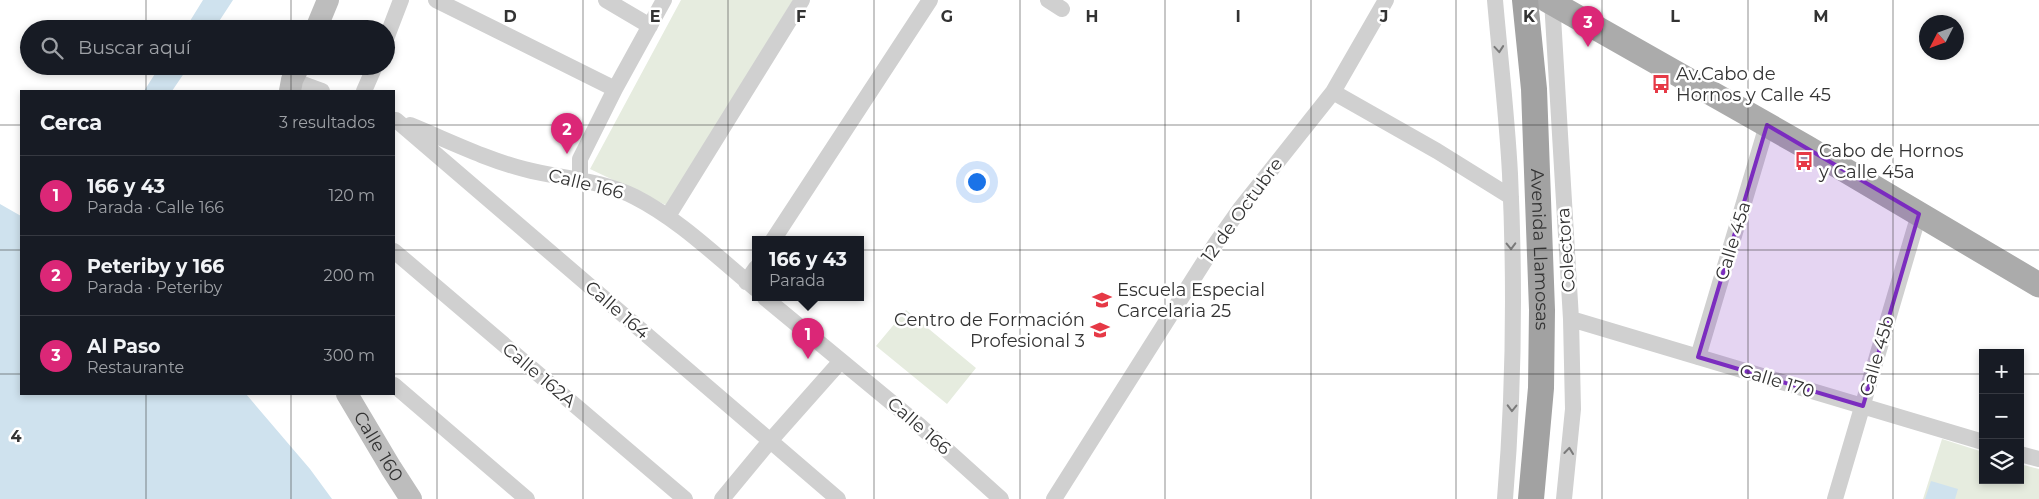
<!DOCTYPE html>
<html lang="es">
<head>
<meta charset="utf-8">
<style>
  body { margin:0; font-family:Montserrat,sans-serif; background:#242831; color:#f1f3f6 }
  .controls { position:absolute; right:15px; bottom:15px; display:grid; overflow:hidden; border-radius:0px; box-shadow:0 2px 8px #0003 }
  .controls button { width:45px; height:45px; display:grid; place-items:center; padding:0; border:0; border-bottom:1px solid #363941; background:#171b24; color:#f1f3f6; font:25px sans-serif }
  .compass { position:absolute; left:1919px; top:15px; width:45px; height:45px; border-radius:50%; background:#171b24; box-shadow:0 2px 8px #0003; rotate:228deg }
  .you { position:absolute; left:976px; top:181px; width:18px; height:18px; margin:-12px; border:4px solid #fff; border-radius:50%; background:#1a73e8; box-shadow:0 0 0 8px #1a73e833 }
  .badge { display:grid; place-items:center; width:32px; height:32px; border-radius:50%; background:#db2777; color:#fff; font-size:16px; font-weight:700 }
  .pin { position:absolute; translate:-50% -41px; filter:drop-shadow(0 1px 2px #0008) }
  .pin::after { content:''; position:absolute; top:26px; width:18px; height:15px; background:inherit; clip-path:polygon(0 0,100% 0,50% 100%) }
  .popup { position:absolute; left:752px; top:236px; width:112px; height:65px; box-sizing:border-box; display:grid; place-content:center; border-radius:0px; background:#171b24; filter:drop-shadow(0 1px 4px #0005); font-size:16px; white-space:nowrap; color:#9ea1a6 }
  .popup b { font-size:19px; color:#f1f3f6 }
  .popup::after { content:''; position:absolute; left:50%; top:100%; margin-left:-10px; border:10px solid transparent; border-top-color:#171b24 }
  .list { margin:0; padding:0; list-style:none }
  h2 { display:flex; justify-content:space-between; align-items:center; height:65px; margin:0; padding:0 20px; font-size:21px }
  h2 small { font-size:16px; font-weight:400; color:#9ea1a6 }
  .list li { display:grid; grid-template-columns:32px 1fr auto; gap:15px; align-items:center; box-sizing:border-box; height:80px; padding:0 20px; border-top:1px solid #363941 }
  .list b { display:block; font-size:19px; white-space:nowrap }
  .list p { margin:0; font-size:16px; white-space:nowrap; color:#9ea1a6 }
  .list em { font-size:16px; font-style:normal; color:#9ea1a6 }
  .icon { flex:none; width:28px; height:28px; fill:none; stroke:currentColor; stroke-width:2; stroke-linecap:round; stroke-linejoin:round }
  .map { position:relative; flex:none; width:2039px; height:499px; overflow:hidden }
  .search { position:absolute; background:#171b24; box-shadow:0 2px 8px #0003; left:20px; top:20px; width:375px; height:55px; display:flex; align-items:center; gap:12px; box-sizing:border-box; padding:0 18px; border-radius:28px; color:#9ea1a6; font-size:19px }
  .panel { position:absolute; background:#171b24; box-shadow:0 2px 8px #0003; left:20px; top:90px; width:375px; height:305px; border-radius:0px }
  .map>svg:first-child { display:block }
  .green { fill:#e6ecdf }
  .water { fill:#cfe2ee }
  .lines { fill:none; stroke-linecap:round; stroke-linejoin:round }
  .minor { stroke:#d0d0d0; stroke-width:16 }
  .secondary { stroke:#bdbdbd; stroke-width:22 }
  .primary { stroke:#ababab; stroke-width:25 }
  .trunk { stroke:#a2a2a2; stroke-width:26 }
  .oneway { stroke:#7a7a7a }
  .marked { fill:#7b2cbf; fill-opacity:0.2; stroke:#7b2cbf; stroke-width:4; stroke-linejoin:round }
  .grid { fill:none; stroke:#333; stroke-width:1; stroke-opacity:0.55 }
  .labels { text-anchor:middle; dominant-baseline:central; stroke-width:5; stroke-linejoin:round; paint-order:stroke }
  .poi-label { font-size:18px; fill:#333; stroke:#fff; text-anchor:start }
  .street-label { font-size:18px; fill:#333; stroke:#fff }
  .grid-label { font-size:16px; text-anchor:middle; font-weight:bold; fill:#333; stroke:#fff; stroke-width:5; stroke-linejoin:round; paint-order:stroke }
</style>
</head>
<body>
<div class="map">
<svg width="2039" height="499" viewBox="0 0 2039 499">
  <rect width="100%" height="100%" fill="#fff"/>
  <path class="green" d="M 681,0 L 793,0 L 668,206 L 590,169 Z
    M 906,310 L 976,368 L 947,404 L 876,346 Z
    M 1942,439 L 1983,452 L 1983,480 L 2020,480 L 2020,464 L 2039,469 L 2039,499 L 1923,499 Z"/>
  <path class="water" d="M 203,0 L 233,0 L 214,29 L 185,29 Z
    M 160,66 L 189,66 L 172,91 L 144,91 Z
    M 0,204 L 21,216 L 21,394 L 246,394 L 310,469 L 332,499 L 0,499 Z
    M 1931,481 L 1958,489 L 1955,499 L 1925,499 Z"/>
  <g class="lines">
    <path class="minor" d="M 436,0 L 615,89
      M 606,0 L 650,26
      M 1048,0 L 1062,9
      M 1495,0 C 1500,58 1507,116 1510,174 C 1515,282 1514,391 1505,499
      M 1552,0 L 1571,319 L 1573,409 L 1564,499
      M 386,39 L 401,0
      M 292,80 L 322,91
      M 364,91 L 375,66
      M 1333,92 L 1437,151 L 1511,197
      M 396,120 L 838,499
      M 410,125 C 447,140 485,159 524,169 C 561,179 599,179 635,197 C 680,220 717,257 756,289
      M 580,178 L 580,159 L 615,89 L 664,0
      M 668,216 L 802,0
      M 773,240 L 930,0
      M 394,251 L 685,499
      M 746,282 L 756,268
      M 765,298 L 920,426 L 1001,499
      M 1571,319 L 1983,442
      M 1698,357 L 1767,125
      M 394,385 L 527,499
      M 2020,454 L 2039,459
      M 722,499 L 770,441 L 841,361
      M 1054,499 L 1216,243 L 1240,209 L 1333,92 L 1386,0
      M 1835,499 L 1919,214"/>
    <g class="secondary">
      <path d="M 316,29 L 328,0"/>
      <path d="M 290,91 L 292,80 L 299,66"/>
      <path id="s1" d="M 347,394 L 391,468 L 411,499"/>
    </g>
    <path class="primary" d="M 1547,0 L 1806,147 L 2039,285"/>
    <path class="trunk" id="s2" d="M 1525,0 L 1534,89 L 1542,310 L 1541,388 L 1531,499"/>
  </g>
  <defs><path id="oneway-chevron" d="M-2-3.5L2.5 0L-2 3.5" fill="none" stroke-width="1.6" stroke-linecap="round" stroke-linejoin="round" transform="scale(1.25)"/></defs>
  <g class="oneway">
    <use href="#oneway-chevron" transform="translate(1499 49) rotate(85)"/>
    <use href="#oneway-chevron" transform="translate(1511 246) rotate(89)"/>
    <use href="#oneway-chevron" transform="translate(1512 408) rotate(91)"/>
    <use href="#oneway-chevron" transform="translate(1569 451) rotate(-84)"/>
  </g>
  <path class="marked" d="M 1767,125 L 1919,214 L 1863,406 L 1698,357 Z"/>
  <path class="grid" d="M 146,0 L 146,29M 291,0 L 291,29M 437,0 L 437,499M 583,0 L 583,499M 728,0 L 728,499M 874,0 L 874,499M 1020,0 L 1020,499M 1165,0 L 1165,499M 1311,0 L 1311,499M 1456,0 L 1456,499M 1602,0 L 1602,499M 1748,0 L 1748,499M 1893,0 L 1893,499M 146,66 L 146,91M 291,66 L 291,91M 0,125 L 21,125M 394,125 L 2039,125M 0,250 L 21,250M 394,250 L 2039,250M 0,374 L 21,374M 394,374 L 1983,374M 2020,374 L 2039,374M 146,394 L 146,499M 291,394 L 291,499"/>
  <defs>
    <g id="bus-bare" transform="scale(1.5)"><path d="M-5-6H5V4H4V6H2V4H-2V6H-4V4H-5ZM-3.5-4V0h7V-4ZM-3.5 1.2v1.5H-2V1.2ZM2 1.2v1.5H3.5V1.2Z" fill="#e63946" stroke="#fff" stroke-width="2.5" paint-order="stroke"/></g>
    <g id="school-bare" transform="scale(1.5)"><path d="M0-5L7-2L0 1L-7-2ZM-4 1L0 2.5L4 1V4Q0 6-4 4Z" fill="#e63946" stroke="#fff" stroke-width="2.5" paint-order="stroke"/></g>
  </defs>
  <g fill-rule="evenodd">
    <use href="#bus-bare" x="1661" y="84"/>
    <use href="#bus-bare" x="1804" y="161"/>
    <use href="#school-bare" x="1102" y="300"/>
    <use href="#school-bare" x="1100" y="330"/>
  </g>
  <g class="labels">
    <g class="poi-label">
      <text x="1676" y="74">Av.Cabo de<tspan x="1676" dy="21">Hornos y Calle 45</tspan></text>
      <text x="1819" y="151">Cabo de Hornos<tspan x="1819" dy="21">y Calle 45a</tspan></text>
      <text x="1117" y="290">Escuela Especial<tspan x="1117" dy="21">Carcelaria 25</tspan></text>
      <text x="1085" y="320" text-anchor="end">Centro de Formación<tspan x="1085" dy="21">Profesional 3</tspan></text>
    </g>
    <g class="street-label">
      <text transform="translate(586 184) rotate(14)">Calle 166</text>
      <text transform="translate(1242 210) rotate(-54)">12 de Octubre</text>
      <text transform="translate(1733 241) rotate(-73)">Calle 45a</text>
      <text stroke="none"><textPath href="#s2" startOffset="250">Avenida Llamosas</textPath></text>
      <text transform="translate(1566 250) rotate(-94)">Colectora</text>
      <text transform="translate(617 310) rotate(41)">Calle 164</text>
      <text transform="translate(1877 356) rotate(-74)">Calle 45b</text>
      <text transform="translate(539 375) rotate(40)">Calle 162A</text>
      <text transform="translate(1777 381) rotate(17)">Calle 170</text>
      <text transform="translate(919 426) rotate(41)">Calle 166</text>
      <text stroke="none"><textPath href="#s1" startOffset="61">Calle 160</textPath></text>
    </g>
  </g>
  <g class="grid-label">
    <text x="510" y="22">D</text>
    <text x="655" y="22">E</text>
    <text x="801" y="22">F</text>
    <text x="947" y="22">G</text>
    <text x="1092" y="22">H</text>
    <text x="1238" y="22">I</text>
    <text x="1384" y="22">J</text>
    <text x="1529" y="22">K</text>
    <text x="1675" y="22">L</text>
    <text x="1821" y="22">M</text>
    <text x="16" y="442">4</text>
  </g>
</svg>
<div class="controls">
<button>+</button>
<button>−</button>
<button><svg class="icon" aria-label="layers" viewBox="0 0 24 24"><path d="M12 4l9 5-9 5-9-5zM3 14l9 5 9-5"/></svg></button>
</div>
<svg class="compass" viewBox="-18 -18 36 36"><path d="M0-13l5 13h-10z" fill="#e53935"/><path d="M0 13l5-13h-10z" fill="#9ea1a6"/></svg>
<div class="you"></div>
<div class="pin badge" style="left:808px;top:359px">1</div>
<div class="popup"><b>166 y 43</b>Parada</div>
<div class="pin badge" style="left:567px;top:154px">2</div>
<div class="pin badge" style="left:1588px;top:47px">3</div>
<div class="search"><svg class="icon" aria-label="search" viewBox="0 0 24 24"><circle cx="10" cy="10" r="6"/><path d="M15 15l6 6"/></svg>Buscar aquí</div>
<section class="panel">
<h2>Cerca<small>3 resultados</small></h2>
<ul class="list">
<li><span class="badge">1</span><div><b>166 y 43</b><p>Parada · Calle 166</p></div><em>120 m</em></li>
<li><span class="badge">2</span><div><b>Peteriby y 166</b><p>Parada · Peteriby</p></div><em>200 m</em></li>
<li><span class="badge">3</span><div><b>Al Paso</b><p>Restaurante</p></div><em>300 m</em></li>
</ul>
</section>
</div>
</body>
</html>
